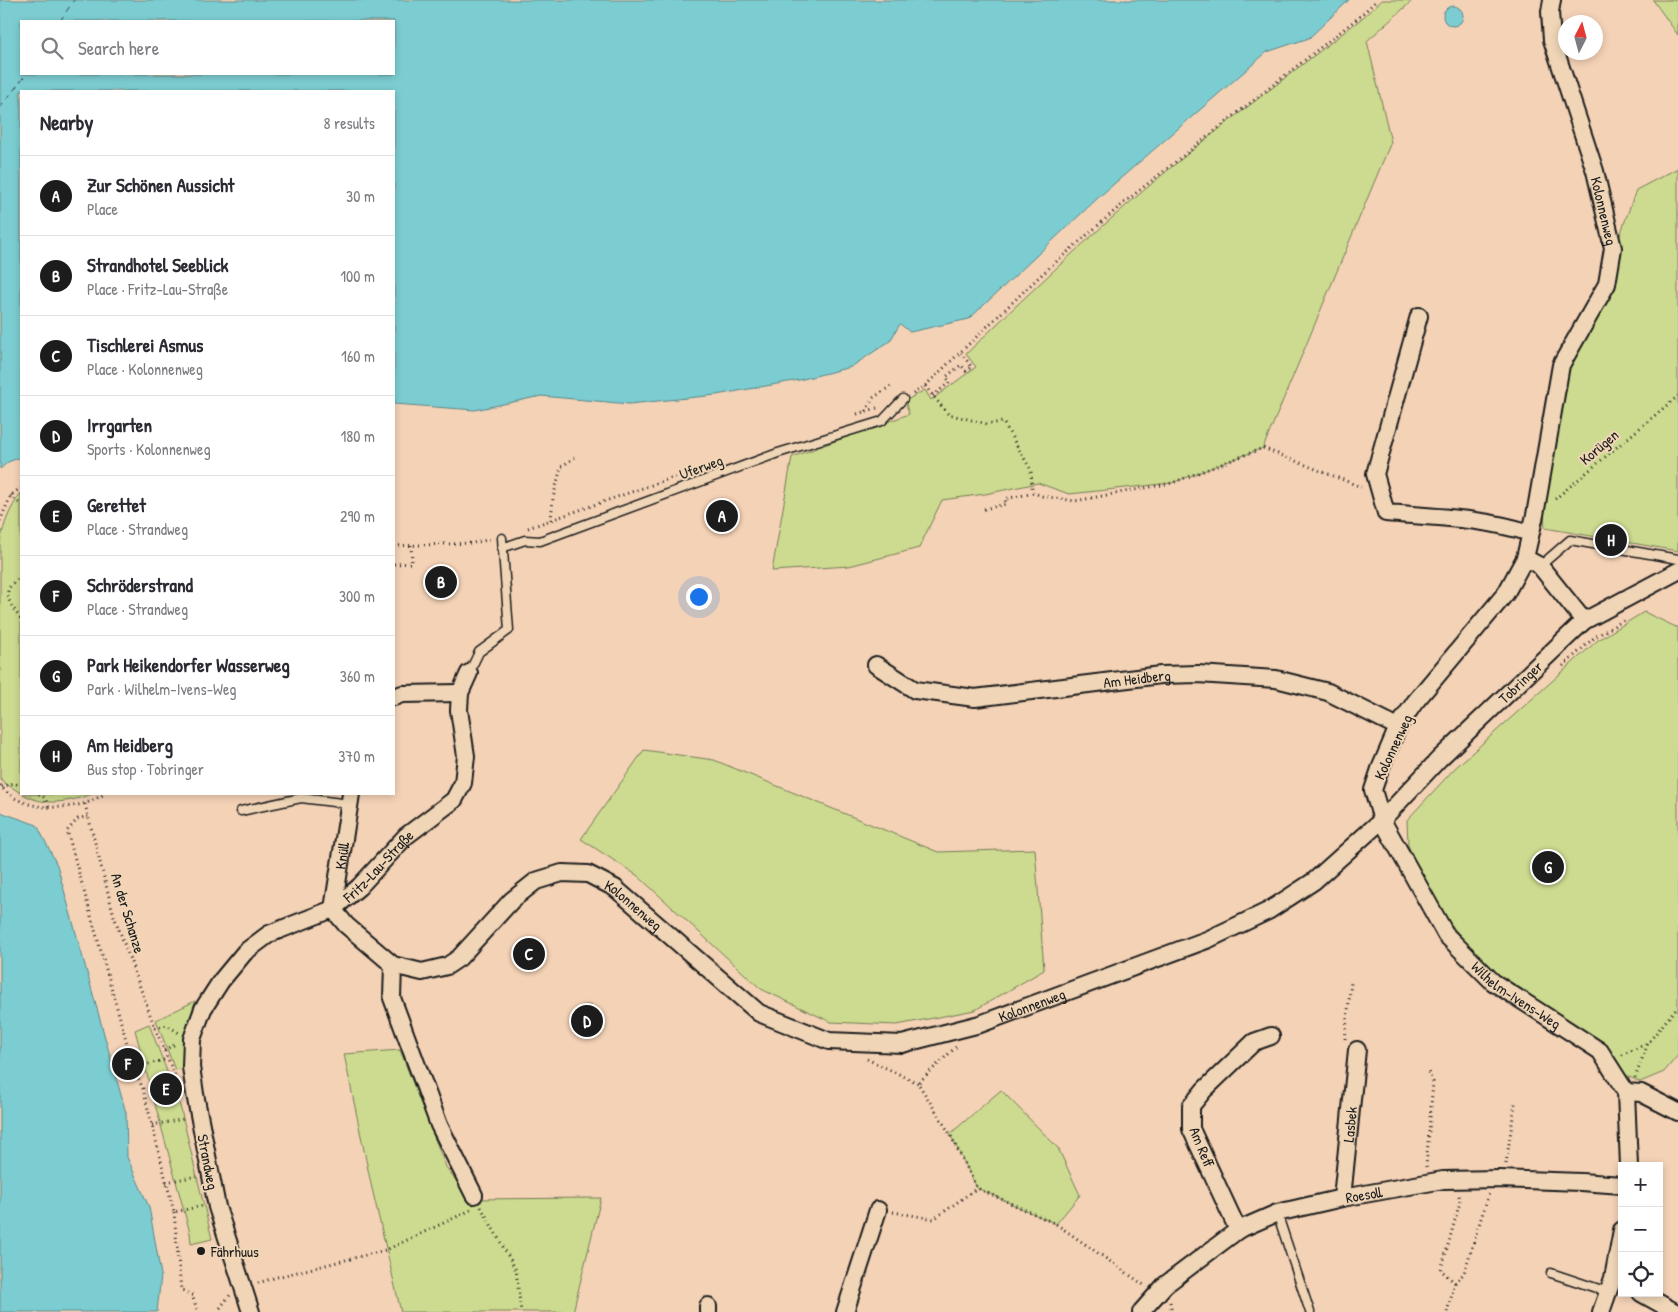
<!DOCTYPE html>
<html lang="en">
<head>
<meta charset="utf-8">
<style>
  body { margin:0; font-family:"Patrick Hand",sans-serif; background:#f7f7f7; color:#2b2b33 }
  .controls { position:absolute; right:15px; bottom:15px; display:grid; overflow:hidden; border-radius:0px; box-shadow:0 2px 8px #0003 }
  .controls button { width:45px; height:45px; display:grid; place-items:center; padding:0; border:0; border-bottom:1px solid #e1e1e2; background:#fff; color:#2b2b33; font:25px sans-serif }
  .compass { position:absolute; left:1558px; top:15px; width:45px; height:45px; border-radius:50%; background:#fff; box-shadow:0 2px 8px #0003; rotate:6deg }
  .you { position:absolute; left:698px; top:596px; width:18px; height:18px; margin:-12px; border:4px solid #fff; border-radius:50%; background:#1a73e8; box-shadow:0 0 0 8px #1a73e833 }
  .badge { display:grid; place-items:center; width:32px; height:32px; border-radius:50%; background:#1c1c1c; color:#fff; font-size:16px; font-weight:700 }
  .pin { position:absolute; translate:-50% -50%; border:2px solid #fff; box-shadow:0 1px 5px #0006 }
  .list { margin:0; padding:0; list-style:none }
  h2 { display:flex; justify-content:space-between; align-items:center; height:65px; margin:0; padding:0 20px; font-size:21px }
  h2 small { font-size:16px; font-weight:400; color:#7c7c81 }
  .list li { display:grid; grid-template-columns:32px 1fr auto; gap:15px; align-items:center; box-sizing:border-box; height:80px; padding:0 20px; border-top:1px solid #e1e1e2 }
  .list b { display:block; font-size:19px; white-space:nowrap }
  .list p { margin:0; font-size:16px; white-space:nowrap; color:#7c7c81 }
  .list em { font-size:16px; font-style:normal; color:#7c7c81 }
  .icon { flex:none; width:28px; height:28px; fill:none; stroke:currentColor; stroke-width:2; stroke-linecap:round; stroke-linejoin:round }
  .map { position:relative; flex:none; width:1678px; height:1312px; overflow:hidden }
  .search { position:absolute; background:#fff; box-shadow:0 2px 8px #0003; left:20px; top:20px; width:375px; height:55px; display:flex; align-items:center; gap:12px; box-sizing:border-box; padding:0 18px; border-radius:0px; color:#7c7c81; font-size:19px }
  .panel { position:absolute; background:#fff; box-shadow:0 2px 8px #0003; left:20px; top:90px; width:375px; height:705px; border-radius:0px }
  .map>svg:first-child { display:block }
  .green { fill:#ccdb8f; stroke:#747c56 }
  .water { fill:#7ccdd1; stroke:#568689; fill-rule:evenodd }
  .lines { fill:none; stroke-linecap:round; stroke-linejoin:round }
  .ferry { stroke:#344849; stroke-width:1; stroke-dasharray:6 5; stroke-linecap:butt }
  .service-casing { stroke:#1c1c1c; stroke-width:11 }
  .minor-casing { stroke:#1c1c1c; stroke-width:20 }
  .path { stroke:#1c1c1c; stroke-width:3; stroke-dasharray:1 4; stroke-linecap:butt }
  .service { stroke:#f0d6b7; stroke-width:8 }
  .minor { stroke:#f0d6b7; stroke-width:16 }
  .poi-dot { fill:#1c1c1c; stroke:#f0d6b7; stroke-width:2 }
  .labels { text-anchor:middle; dominant-baseline:central; stroke-width:4; stroke-linejoin:round; paint-order:stroke }
  .street-label { font-size:15px; fill:#1c1c1c; stroke:#f0d6b7 }
  .poi-label { font-size:15px; fill:#1c1c1c; stroke:#f0d6b7; text-anchor:start }
</style>
</head>
<body>
<div class="map">
<svg width="1678" height="1312" viewBox="0 0 1678 1312">
  <rect width="100%" height="100%" fill="#f4d2b6"/>
  <filter id="ink" filterUnits="userSpaceOnUse"><feTurbulence type="fractalNoise" baseFrequency=".02" numOctaves="2"/><feDisplacementMap in="SourceGraphic" scale="10" xChannelSelector="R" yChannelSelector="G"/><feConvolveMatrix kernelMatrix="1 2 1 2 8 2 1 2 1" color-interpolation-filters="sRGB"/></filter>
  <g filter="url(#ink)">
    <path class="green" d="M 1382,0 L 1413,0 L 1367,41 L 1391,142 L 1263,448 L 1172,483 L 1069,494 L 1038,483 L 985,494 L 942,500 L 919,548 L 849,566 L 772,571 L 792,457 L 909,414 L 905,401 L 925,390 L 931,400 L 976,367 L 966,354 C 1038,284 1112,215 1190,152 C 1246,107 1304,64 1361,19 Z
      M 1653,0 L 1678,0 L 1678,35 Z
      M 1678,168 L 1678,551 L 1545,528 L 1543,505 L 1568,369 L 1614,288 L 1618,241 L 1636,190 Z
      M 21,493 L 21,793 L 3,782 L 0,777 L 0,542 C 4,523 10,508 21,493 Z
      M 1644,612 L 1678,628 L 1678,1055 L 1664,1072 L 1640,1082 L 1625,1075 L 1610,1051 L 1600,1040 L 1565,1018 L 1513,989 L 1470,948 L 1449,922 L 1427,888 L 1408,845 L 1407,820 L 1455,768 L 1598,640 Z
      M 644,750 L 714,760 L 938,852 L 1035,849 L 1044,970 L 975,1010 L 897,1025 L 831,1022 L 761,989 L 638,876 L 581,839 Z
      M 23,794 L 92,794 C 69,802 44,807 23,794 Z
      M 195,1001 L 184,1040 L 182,1068 L 175,1070 L 156,1020 Z
      M572 1020a15 15 0 1 1 30 0a15 15 0 1 1-30 0Z
      M 149,1024 L 180,1106 L 212,1239 L 191,1244 L 190,1233 L 135,1030 Z
      M 400,1050 L 446,1167 L 470,1199 L 601,1198 L 573,1312 L 401,1312 L 371,1184 L 344,1054 Z
      M 1001,1090 L 1058,1148 L 1080,1195 L 1056,1224 L 977,1188 L 950,1134 Z"/>
    <path class="water" d="M 0,0 L 1349,0 L 1309,38 L 1267,52 L 1100,196 L 969,319 L 910,332 L 900,324 L 890,341 L 851,367 L 799,380 L 716,395 L 629,404 L 541,396 L 475,410 L 394,404 L 394,91 L 21,91 L 21,457 L 8,462 L 0,469 ZM 394,21 L 394,74 L 21,74 L 21,21 Z
      M1443 16a10 10 0 1 1 20 0a10 10 0 1 1-20 0Z
      M 0,810 L 3,813 L 37,825 L 57,865 L 126,1113 L 127,1157 L 149,1207 L 161,1275 L 157,1312 L 0,1312 Z"/>
    <g class="lines">
      <path class="ferry" d="M 60,21 L 74,0
        M 0,108 L 26,74"/>
      <g class="service-casing">
        <path id="service" d="M 502,548 L 525,540 L 540,541 L 778,453 L 882,421 L 903,399
          M 1540,566 L 1570,540 L 1678,559
          M 469,673 L 479,652 L 509,630 L 502,538
          M 241,811 L 301,798 L 350,804
          M 1277,1213 L 1310,1312
          M 1551,1273 L 1608,1292"/>
      </g>
      <g class="minor-casing">
        <g id="minor">
          <path id="s1" d="M 1552,0 L 1550,12 L 1552,40 L 1595,171 L 1613,248 L 1607,284 L 1561,365 L 1535,515 L 1525,558 L 1506,593 L 1415,702 L 1398,727 L 1380,769 L 1373,790 L 1382,820 L 1446,935 L 1493,982 L 1600,1051 L 1626,1092 L 1629,1166"/>
          <path d="M 1419,316 L 1375,474 L 1386,513 C 1434,517 1484,518 1530,533"/>
          <path d="M 1525,558 L 1540,566 L 1584,621"/>
          <path id="s2" d="M 876,665 L 915,690 L 975,698 L 1161,675 L 1198,674 L 1276,679 L 1328,692 L 1398,727"/>
          <path d="M 394,697 L 402,694 L 460,693"/>
          <path id="s3" d="M 333,909 L 346,925 L 393,965 L 422,972 L 447,966 L 459,958 L 512,900 L 536,881 L 562,873 L 588,874 L 615,888 L 759,1013 L 829,1041 L 902,1044 L 980,1024 L 1209,939 L 1268,911 L 1314,881 L 1382,820 L 1439,759 L 1584,621 L 1678,571"/>
          <path id="s4" d="M 333,909 L 351,794"/>
          <path d="M 393,965 L 392,998 L 439,1125 L 474,1195"/>
          <path d="M 1626,1092 L 1641,1093 L 1678,1112"/>
          <path id="s5" d="M 1342,1198 L 1357,1050"/>
          <path d="M 1238,1230 L 1191,1129 L 1191,1106 L 1204,1090 L 1254,1042 L 1271,1036"/>
          <path d="M 1641,1293 L 1675,1312"/>
          <path d="M 708,1306 L 708,1312"/>
          <path id="s6" d="M 251,1312 L 217,1207 L 195,1094 L 191,1067 L 192,1039 L 203,1009 L 221,981 L 245,952 L 269,934 L 333,909 L 359,887 L 406,836 L 454,800 L 463,783 L 466,756 L 459,710 L 460,693 L 469,673"/>
          <path d="M 845,1312 L 878,1210"/>
          <path id="s7" d="M 1141,1312 L 1165,1285 L 1238,1230 L 1277,1213 L 1342,1198 L 1443,1180 L 1500,1179 L 1581,1182 L 1622,1185"/>
          <path d="M 1601,1312 L 1613,1278 L 1622,1230"/>
        </g>
      </g>
      <path class="path" d="M 925,386 L 948,414 L 987,424 L 1003,422 L 1031,470 L 1032,489 L 1034,493 L 1042,496 L 1075,501 L 1172,483 L 1263,448 L 1361,487
        M 913,394 L 925,386 L 1040,276 L 1126,201 L 1358,18 L 1377,0
        M 933,396 L 950,382 L 946,377 L 961,365 L 966,371 L 972,367 L 961,353
        M 866,411 L 873,398 L 894,384
        M 857,414 L 877,408
        M 11,495 L 21,505
        M 1555,499 L 1678,396
        M 984,509 L 1006,504 L 1005,499 L 1034,493
        M 551,520 L 553,498 L 561,467 L 578,455
        M 0,521 L 11,495 L 21,488
        M 528,528 L 683,474
        M 394,546 L 473,543 L 492,539
        M 394,564 L 412,563 L 411,545
        M 21,576 C 17,580 9,585 8,591 C 6,601 16,612 21,619
        M 1563,666 L 1595,637 L 1624,620
        M 0,785 C 19,810 56,810 83,804 C 91,802 98,797 105,794
        M 2,787 L 14,783 L 21,786
        M 39,794 L 45,798 L 49,808
        M 85,804 L 114,916 L 155,1028 L 175,1076
        M 88,816 L 78,819 L 67,831 L 134,1068 L 143,1089 L 174,1212 L 202,1206
        M 155,1028 L 167,1025 L 179,1033
        M 1345,1039 L 1351,982
        M 956,1047 L 918,1083 L 950,1134 L 977,1188 L 1056,1224 L 1144,1285
        M 164,1050 L 176,1044
        M 1622,1055 L 1648,1043
        M 867,1059 L 918,1083
        M 134,1068 L 168,1059
        M 1635,1078 L 1648,1043 L 1678,1006
        M159 1089a7 7 0 1 1 14 0a7 7 0 1 1-14 0Z
        M 152,1125 L 184,1119
        M 1506,1164 L 1515,1103
        M 1426,1167 L 1433,1082 L 1427,1070
        M 166,1182 L 197,1176
        M 481,1207 L 516,1270 L 521,1312
        M 174,1212 L 181,1290 L 192,1295
        M 893,1212 L 934,1219 L 977,1188
        M 258,1283 L 277,1277 L 386,1250 L 471,1210
        M 1455,1283 L 1441,1270 L 1460,1202 L 1459,1195
        M 193,1295 L 192,1295 L 198,1312
        M 1170,1302 L 1172,1312
        M 220,1308 L 230,1295
        M 1447,1312 L 1455,1283 L 1464,1273 L 1489,1193"/>
      <use href="#service" class="service"/>
      <use href="#minor" class="minor"/>
    </g>
  </g>
  <circle class="poi-dot" cx="201" cy="1251" r="5"/>
  <g class="labels">
    <g class="street-label">
      <text stroke="none"><textPath href="#s1" startOffset="219">Kolonnenweg</textPath></text>
      <text transform="translate(1599 447) rotate(-40)">Korügen</text>
      <text transform="translate(701 467) rotate(-20)">Uferweg</text>
      <text stroke="none"><textPath href="#s2" startOffset="270">Am Heidberg</textPath></text>
      <text stroke="none"><textPath href="#s3" startOffset="1416">Tobringer</textPath></text>
      <text transform="translate(1393 747) rotate(-65)">Kolonnenweg</text>
      <text stroke="none"><textPath href="#s4" startOffset="54">Knüll</textPath></text>
      <text stroke="none"><textPath href="#s6" startOffset="545">Fritz-Lau-Straße</textPath></text>
      <text stroke="none"><textPath href="#s3" startOffset="370">Kolonnenweg</textPath></text>
      <text transform="translate(128 913) rotate(73)">An der Schanze</text>
      <text stroke="none"><textPath href="#s1" startOffset="1119">Wilhelm-Ivens-Weg</textPath></text>
      <text stroke="none"><textPath href="#s3" startOffset="820">Kolonnenweg</textPath></text>
      <text stroke="none"><textPath href="#s5" startOffset="74">Lasbek</textPath></text>
      <text transform="translate(1202 1147) rotate(68)">Am Reff</text>
      <text transform="translate(208 1162) rotate(79)">Strandweg</text>
      <text stroke="none"><textPath href="#s7" startOffset="259">Roesoll</textPath></text>
    </g>
    <g class="poi-label">
      <text x="211" y="1251">Fährhuus</text>
    </g>
  </g>
</svg>
<div class="controls">
<button>+</button>
<button>−</button>
<button><svg class="icon" aria-label="locate" viewBox="0 0 24 24"><circle cx="12" cy="12" r="6"/><path d="M12 2v4M12 18v4M2 12h4M18 12h4"/></svg></button>
</div>
<svg class="compass" viewBox="-18 -18 36 36"><path d="M0-13l5 13h-10z" fill="#e53935"/><path d="M0 13l5-13h-10z" fill="#7c7c81"/></svg>
<div class="you"></div>
<div class="pin badge" style="left:722px;top:516px">A</div>
<div class="pin badge" style="left:441px;top:582px">B</div>
<div class="pin badge" style="left:529px;top:954px">C</div>
<div class="pin badge" style="left:587px;top:1021px">D</div>
<div class="pin badge" style="left:166px;top:1089px">E</div>
<div class="pin badge" style="left:128px;top:1064px">F</div>
<div class="pin badge" style="left:1548px;top:867px">G</div>
<div class="pin badge" style="left:1611px;top:540px">H</div>
<div class="search"><svg class="icon" aria-label="search" viewBox="0 0 24 24"><circle cx="10" cy="10" r="6"/><path d="M15 15l6 6"/></svg>Search here</div>
<section class="panel">
<h2>Nearby<small>8 results</small></h2>
<ul class="list">
<li><span class="badge">A</span><div><b>Zur Schönen Aussicht</b><p>Place</p></div><em>30 m</em></li>
<li><span class="badge">B</span><div><b>Strandhotel Seeblick</b><p>Place · Fritz-Lau-Straße</p></div><em>100 m</em></li>
<li><span class="badge">C</span><div><b>Tischlerei Asmus</b><p>Place · Kolonnenweg</p></div><em>160 m</em></li>
<li><span class="badge">D</span><div><b>Irrgarten</b><p>Sports · Kolonnenweg</p></div><em>180 m</em></li>
<li><span class="badge">E</span><div><b>Gerettet</b><p>Place · Strandweg</p></div><em>290 m</em></li>
<li><span class="badge">F</span><div><b>Schröderstrand</b><p>Place · Strandweg</p></div><em>300 m</em></li>
<li><span class="badge">G</span><div><b>Park Heikendorfer Wasserweg</b><p>Park · Wilhelm-Ivens-Weg</p></div><em>360 m</em></li>
<li><span class="badge">H</span><div><b>Am Heidberg</b><p>Bus stop · Tobringer</p></div><em>370 m</em></li>
</ul>
</section>
</div>
</body>
</html>
